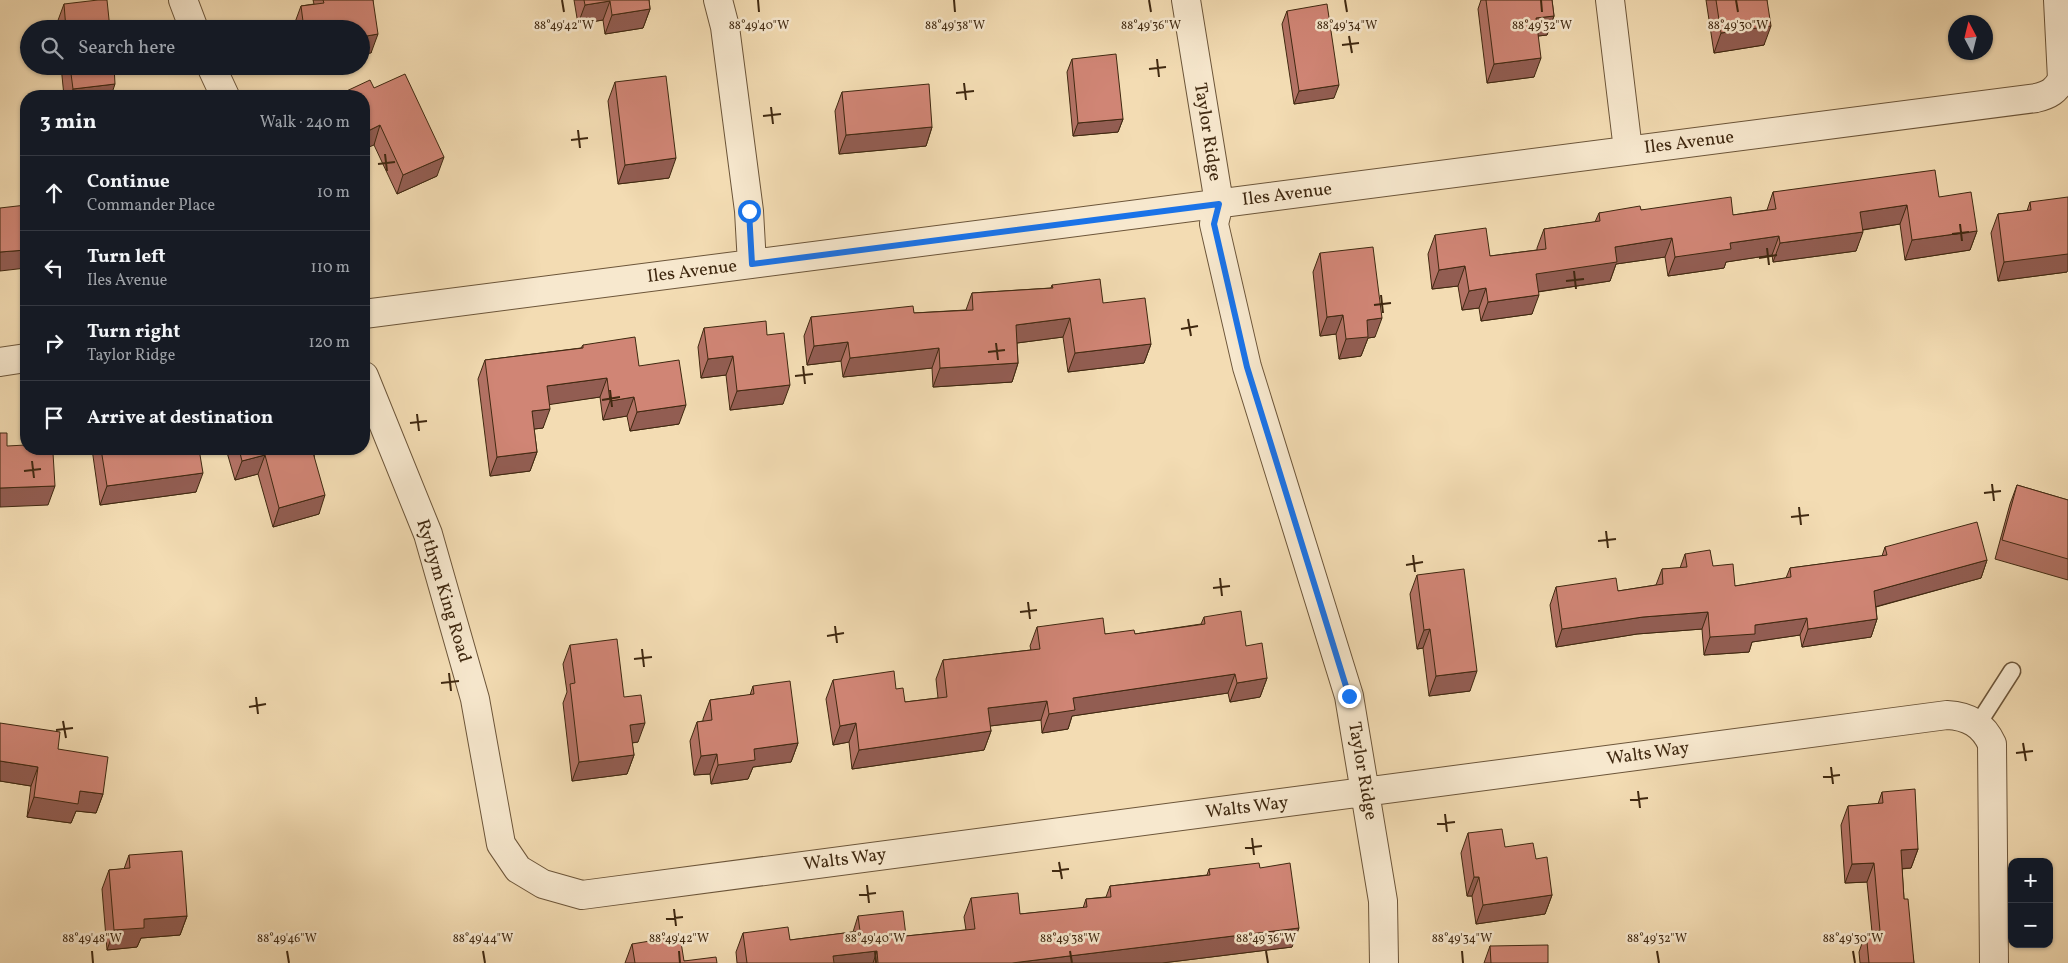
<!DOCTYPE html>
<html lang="en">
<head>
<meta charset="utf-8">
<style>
  body { margin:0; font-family:Vollkorn,serif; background:#20242c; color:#f1f3f6 }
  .controls { position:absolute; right:15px; bottom:15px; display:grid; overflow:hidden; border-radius:10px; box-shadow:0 1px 4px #0004 }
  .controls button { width:45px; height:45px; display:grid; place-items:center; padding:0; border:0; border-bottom:1px solid #363941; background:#171b24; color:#f1f3f6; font:25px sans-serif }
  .compass { position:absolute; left:1948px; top:15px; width:45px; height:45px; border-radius:50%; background:#171b24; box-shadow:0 1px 4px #0004; rotate:353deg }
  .stop { position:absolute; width:15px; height:15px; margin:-11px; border:4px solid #1a73e8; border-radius:50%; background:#fff }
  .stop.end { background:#1a73e8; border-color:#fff; box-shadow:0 1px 5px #0008 }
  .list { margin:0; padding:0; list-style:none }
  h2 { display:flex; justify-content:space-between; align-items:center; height:65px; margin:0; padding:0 20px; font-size:21px }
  h2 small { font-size:16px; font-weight:400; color:#9ea1a6 }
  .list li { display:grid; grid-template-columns:32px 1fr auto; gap:15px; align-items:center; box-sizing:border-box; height:75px; padding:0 20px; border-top:1px solid #363941 }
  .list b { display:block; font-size:19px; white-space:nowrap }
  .list p { margin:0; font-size:16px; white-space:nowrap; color:#9ea1a6 }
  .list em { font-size:16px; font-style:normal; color:#9ea1a6 }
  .icon { flex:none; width:28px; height:28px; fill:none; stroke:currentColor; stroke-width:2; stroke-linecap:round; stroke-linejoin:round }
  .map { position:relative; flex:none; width:2068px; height:963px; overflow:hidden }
  .search { position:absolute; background:#171b24; box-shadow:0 1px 4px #0004; left:20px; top:20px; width:350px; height:55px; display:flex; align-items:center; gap:12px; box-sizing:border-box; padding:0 18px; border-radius:28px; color:#9ea1a6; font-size:19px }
  .panel { position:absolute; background:#171b24; box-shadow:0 1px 4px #0004; left:20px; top:90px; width:350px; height:365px; border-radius:20px }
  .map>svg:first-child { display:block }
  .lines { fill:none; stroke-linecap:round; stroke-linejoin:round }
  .service-casing { stroke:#6c5539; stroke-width:19 }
  .minor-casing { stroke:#6c5539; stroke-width:30 }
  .service { stroke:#f7e8ce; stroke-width:16 }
  .minor { stroke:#f7e8ce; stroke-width:28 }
  .wall { fill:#b37265; stroke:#3f2810 }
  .shaded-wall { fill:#925d52; stroke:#3f2810 }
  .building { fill:#d08575; stroke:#3f2810 }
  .route { stroke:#1a73e8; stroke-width:6 }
  .ticks { fill:none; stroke:#3f2810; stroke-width:2 }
  .labels { text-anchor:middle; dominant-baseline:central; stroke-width:5; stroke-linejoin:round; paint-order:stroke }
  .street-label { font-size:18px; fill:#3f2810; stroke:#f7e8ce }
  .ticks-label { font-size:12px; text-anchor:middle; fill:#3f2810; stroke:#f7e8ce; stroke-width:5; stroke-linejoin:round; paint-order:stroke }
</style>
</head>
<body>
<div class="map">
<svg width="2068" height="963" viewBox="0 0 2068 963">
  <rect width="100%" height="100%" fill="#f3dcb3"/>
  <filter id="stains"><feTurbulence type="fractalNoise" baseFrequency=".004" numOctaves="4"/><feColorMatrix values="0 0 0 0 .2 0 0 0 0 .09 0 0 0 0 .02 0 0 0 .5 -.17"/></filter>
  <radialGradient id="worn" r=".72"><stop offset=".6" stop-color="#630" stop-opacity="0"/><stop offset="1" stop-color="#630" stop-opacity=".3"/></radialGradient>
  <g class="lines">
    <g class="service-casing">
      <path id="service" d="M 1978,724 L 2012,671"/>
    </g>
    <g class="minor-casing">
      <path id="minor" d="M 183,0 L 194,29
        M 718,0 L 725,27 L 749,211 L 752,264
        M 1186,0 L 1219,203 L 1214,224 L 1247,367 L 1349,696 L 1383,901 L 1384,963
        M 1610,0 L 1628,150
        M 211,66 L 225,96
        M 364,314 L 2036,98 C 2049,95 2056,91 2062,79 L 2058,0
        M 0,362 L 26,358
        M 364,376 L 428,534 L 475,699 L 501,844 L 518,869 L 543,884 L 582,895 L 1947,715 C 1968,716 1983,724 1992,744 L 1994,963"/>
    </g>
    <use href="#service" class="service"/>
    <use href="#minor" class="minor"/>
  </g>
  <path class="wall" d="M 313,0 L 373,0 L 371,53 L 361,29 L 294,29 L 294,25 L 301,6 L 314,4 Z
    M 574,0 L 649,0 L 650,9 L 643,28 L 605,34 L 603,20 L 578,24 Z
    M 1481,0 L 1552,0 L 1554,16 L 1547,35 L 1538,36 L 1534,77 L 1487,83 L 1478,9 Z
    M 1706,0 L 1767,0 L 1764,45 L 1714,53 Z
    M 64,4 L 110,29 L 57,29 L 57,23 Z
    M 1287,11 L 1334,98 L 1294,104 L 1282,24 Z
    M 1072,59 L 1123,119 L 1118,132 L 1073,136 L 1067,72 Z
    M 61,66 L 114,66 L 111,96 L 64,96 Z
    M 299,66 L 334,66 L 333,67 L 300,72 Z
    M 615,82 L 669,178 L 618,184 L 608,101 Z
    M 374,88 L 437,176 L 397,194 L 374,145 L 364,96 L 338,96 L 338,95 Z
    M 842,92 L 932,127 L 926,146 L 839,154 L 835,111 Z
    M 1773,192 L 1939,197 L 1977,231 L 1970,250 L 1905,260 L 1900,224 L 1863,230 L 1856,251 L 1773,262 L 1772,255 L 1726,262 L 1724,268 L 1668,276 L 1665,257 L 1616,264 L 1610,281 L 1538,292 L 1532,314 L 1481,321 L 1479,308 L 1462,310 L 1458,286 L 1432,289 L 1428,254 L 1435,235 L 1490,256 L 1537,250 L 1537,248 L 1544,229 L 1595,222 L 1599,213 L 1641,210 L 1733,215 L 1767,210 Z
    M 2030,202 L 2067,272 L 1998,281 L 1991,233 L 1998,214 L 2027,211 Z
    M 1320,253 L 1375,337 L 1368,338 L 1361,356 L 1339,359 L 1336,334 L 1320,336 L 1313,272 Z
    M 1052,285 L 1103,303 L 1151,344 L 1144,363 L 1068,372 L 1063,337 L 1017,343 L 1018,363 L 1012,382 L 933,387 L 932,368 L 843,377 L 841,361 L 807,365 L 804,336 L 811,317 L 914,313 L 966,310 L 972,293 L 1051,288 Z
    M 704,328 L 767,335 L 783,404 L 730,410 L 726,375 L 701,378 L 698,347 Z
    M 583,345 L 639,366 L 679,424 L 630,431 L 627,416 L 603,420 L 600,397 L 549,404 L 543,428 L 534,429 L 537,452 L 530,471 L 490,476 L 478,379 L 485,360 L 581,348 Z
    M 92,449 L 199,449 L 196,492 L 100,505 Z
    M 226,449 L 315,449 L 314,453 L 319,514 L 273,527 L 258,474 L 235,480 Z
    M 2017,485 L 2068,500 L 2068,580 L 1995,559 L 2010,504 Z
    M 1885,547 L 1987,560 L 1981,578 L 1876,607 L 1877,619 L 1871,637 L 1802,647 L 1800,635 L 1752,642 L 1749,652 L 1704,655 L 1702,629 L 1637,634 L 1556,647 L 1550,605 L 1556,587 L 1618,591 L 1656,585 L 1662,569 L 1680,568 L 1685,554 L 1713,566 L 1735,586 L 1786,578 L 1790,568 L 1882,556 Z
    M 1417,575 L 1470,691 L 1429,696 L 1423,648 L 1417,649 L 1410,594 Z
    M 1204,617 L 1246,646 L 1267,678 L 1260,697 L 1230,702 L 1228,693 L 1072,716 L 1068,729 L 1042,733 L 1041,720 L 990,726 L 991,731 L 984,750 L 852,769 L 849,742 L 833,745 L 826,699 L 833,680 L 896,689 L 905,702 L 938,698 L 936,679 L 943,660 L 1031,650 L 1030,646 L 1037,627 L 1105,634 L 1135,634 L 1201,624 Z
    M 570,645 L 624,697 L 638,742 L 632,743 L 634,755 L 627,774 L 572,781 L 563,703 L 567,692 L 563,664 Z
    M 753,686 L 798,743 L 791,762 L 753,767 L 748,779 L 711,784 L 710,774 L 694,775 L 690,741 L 697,722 L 703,721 L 703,719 L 710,700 L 750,695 Z
    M 58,749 L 103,794 L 96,813 L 76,811 L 71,823 L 27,817 L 31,786 L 0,781 Z
    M 1882,792 L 1918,849 L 1911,868 L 1902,869 L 1904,899 L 1914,963 L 1860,963 L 1859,952 L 1866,932 L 1872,932 L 1867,882 L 1845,883 L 1841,825 L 1848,806 L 1878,804 Z
    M 1468,833 L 1536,859 L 1552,895 L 1545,914 L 1476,924 L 1472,896 L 1467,896 L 1461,853 Z
    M 129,855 L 187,916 L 180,935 L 141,938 L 137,947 L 107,950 L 102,889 L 109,870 L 124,869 Z
    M 1260,868 L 1292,947 L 1162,963 L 737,963 L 736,952 L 743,933 L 790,940 L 853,932 L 858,916 L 906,936 L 966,930 L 964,917 L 971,898 L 1020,914 L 1083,908 L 1086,899 L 1106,897 L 1110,886 L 1207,875 L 1209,869 Z
    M 632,944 L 684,961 L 717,963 L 625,963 Z
    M 1490,946 L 1548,963 L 1484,963 Z"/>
  <path class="shaded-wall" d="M 610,1 L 603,20 L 578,24 L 585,5 Z
    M 650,9 L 643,28 L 605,34 L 612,15 Z
    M 1554,16 L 1547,35 L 1529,37 L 1536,18 Z
    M 1771,26 L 1764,45 L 1714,53 L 1721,33 Z
    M 378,34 L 371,53 L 361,55 L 361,37 Z
    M 1541,58 L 1534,77 L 1487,83 L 1494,64 Z
    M 302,66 L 334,66 L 333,67 L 300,72 Z
    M 115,84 L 111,96 L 70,96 L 73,89 Z
    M 1339,85 L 1334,98 L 1294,104 L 1299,91 Z
    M 1123,119 L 1118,132 L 1073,136 L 1078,123 Z
    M 380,125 L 374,145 L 364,149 L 364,133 Z
    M 932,127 L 926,146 L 839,154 L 846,135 Z
    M 444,157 L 437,176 L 397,194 L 403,175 Z
    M 676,158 L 669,178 L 618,184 L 625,165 Z
    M 1907,205 L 1900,224 L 1854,231 L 1860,212 Z
    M 1977,231 L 1970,250 L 1905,260 L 1912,240 Z
    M 1863,232 L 1856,251 L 1773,262 L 1780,243 Z
    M 1779,236 L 1772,255 L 1726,262 L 1724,268 L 1668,276 L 1675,257 L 1730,243 Z
    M 1672,238 L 1665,257 L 1616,264 L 1610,281 L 1529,293 L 1536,274 L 1615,247 Z
    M 2068,249 L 2068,270 L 2067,272 L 1998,281 L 2004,262 Z
    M 26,250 L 26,268 L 0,271 L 0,252 Z
    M 1465,266 L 1458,286 L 1432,289 L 1439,270 Z
    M 1486,288 L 1479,308 L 1462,310 L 1469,291 Z
    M 1539,295 L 1532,314 L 1481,321 L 1488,302 Z
    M 1343,315 L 1336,334 L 1320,336 L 1327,317 Z
    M 1070,318 L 1063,337 L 1009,344 L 1016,325 Z
    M 1382,318 L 1375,337 L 1368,338 L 1361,356 L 1339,359 L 1346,339 L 1367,320 Z
    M 848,342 L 841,361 L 807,365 L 814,346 Z
    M 1151,344 L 1144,363 L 1068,372 L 1075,353 Z
    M 939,348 L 932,368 L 843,377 L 850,358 Z
    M 733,356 L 726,375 L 701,378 L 708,359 Z
    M 1018,363 L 1012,382 L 933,387 L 940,368 Z
    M 607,378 L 600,397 L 540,406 L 547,386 Z
    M 790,385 L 783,404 L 730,410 L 737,391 Z
    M 634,397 L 627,416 L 603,420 L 610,401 Z
    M 686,405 L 679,424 L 630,431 L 637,412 Z
    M 550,409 L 543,428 L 525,430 L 532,411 Z
    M 537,452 L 530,471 L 490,476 L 497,457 Z
    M 265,455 L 258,474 L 235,480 L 242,461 Z
    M 203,473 L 196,492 L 100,505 L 107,486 Z
    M 55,486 L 48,505 L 0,507 L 0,488 Z
    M 325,495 L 319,514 L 273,527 L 279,508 Z
    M 1987,560 L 1981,578 L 1867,609 L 1874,591 Z
    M 1708,612 L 1702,629 L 1637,634 L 1556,647 L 1562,629 L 1643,617 Z
    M 1807,618 L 1800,635 L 1752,642 L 1749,652 L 1704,655 L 1710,637 L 1755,625 Z
    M 1877,619 L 1871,637 L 1802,647 L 1808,629 Z
    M 1430,629 L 1423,648 L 1417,649 L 1424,630 Z
    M 1477,671 L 1470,691 L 1429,696 L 1436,676 Z
    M 1235,674 L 1228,693 L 1072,716 L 1068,729 L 1042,733 L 1049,714 L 1073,698 Z
    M 1267,678 L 1260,697 L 1230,702 L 1237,683 Z
    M 1047,701 L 1041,720 L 981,727 L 988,708 Z
    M 645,723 L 638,742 L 623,744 L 630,725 Z
    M 856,723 L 849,742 L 833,745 L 840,726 Z
    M 991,731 L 984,750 L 852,769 L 859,750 Z
    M 798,743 L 791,762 L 753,767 L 748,779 L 711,784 L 718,765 L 754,749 Z
    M 717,754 L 710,774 L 694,775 L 701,756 Z
    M 634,755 L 627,774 L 572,781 L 579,762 Z
    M 0,761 L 38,767 L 31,786 L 0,781 Z
    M 80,791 L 103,794 L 96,813 L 76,811 L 71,823 L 27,817 L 34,797 Z
    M 1918,849 L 1911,868 L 1894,869 L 1901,850 Z
    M 1874,863 L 1867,882 L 1845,883 L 1852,864 Z
    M 1474,877 L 1479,877 L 1472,896 L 1467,896 Z
    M 1552,895 L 1545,914 L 1476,924 L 1483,905 Z
    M 187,916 L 180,935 L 141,938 L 137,947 L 107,950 L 114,930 L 144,919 Z
    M 1299,928 L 1292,947 L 1162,963 L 1012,963 Z
    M 877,951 L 873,963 L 830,963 L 833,956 Z"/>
  <path class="building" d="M 98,0 L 107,0 L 110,29 L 66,29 L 64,4 Z
    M 323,0 L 373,0 L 378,34 L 361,37 L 361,29 L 304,29 L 301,6 L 324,3 Z
    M 584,0 L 649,0 L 650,9 L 612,15 L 610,1 L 585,5 Z
    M 1486,0 L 1552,0 L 1554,16 L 1536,18 L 1541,58 L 1494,64 Z
    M 1716,0 L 1767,0 L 1771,26 L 1721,33 Z
    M 1327,4 L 1339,85 L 1299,91 L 1287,11 Z
    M 1116,54 L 1123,119 L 1078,123 L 1072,59 Z
    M 70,66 L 114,66 L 115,84 L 73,89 Z
    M 405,74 L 444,157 L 403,175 L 380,125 L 364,133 L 364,96 L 339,96 L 338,95 L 370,80 L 374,88 Z
    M 666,76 L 676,158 L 625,165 L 615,82 Z
    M 929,84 L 932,127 L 846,135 L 842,92 Z
    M 1935,170 L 1939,197 L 1971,192 L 1977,231 L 1912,240 L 1907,205 L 1860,212 L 1863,232 L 1780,243 L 1779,236 L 1730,243 L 1731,249 L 1675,257 L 1672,238 L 1615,247 L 1617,262 L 1536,274 L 1539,295 L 1488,302 L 1486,288 L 1469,291 L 1465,266 L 1439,270 L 1435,235 L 1486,228 L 1490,256 L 1546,249 L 1544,229 L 1600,221 L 1599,213 L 1640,206 L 1641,210 L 1731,197 L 1733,215 L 1776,209 L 1773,192 Z
    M 2068,197 L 2068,254 L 2004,262 L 1998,214 L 2031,210 L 2030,202 Z
    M 26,205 L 26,250 L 0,252 L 0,208 Z
    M 1373,247 L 1382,318 L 1367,320 L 1368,337 L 1346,339 L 1343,315 L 1327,317 L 1320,253 Z
    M 1100,279 L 1103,303 L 1145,298 L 1151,344 L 1075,353 L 1070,318 L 1016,325 L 1018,363 L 940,368 L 939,348 L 850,358 L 848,342 L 814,346 L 811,317 L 913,306 L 914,313 L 973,310 L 972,293 L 1053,288 L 1052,285 Z
    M 766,321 L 767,335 L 784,333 L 790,385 L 737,391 L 733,356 L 708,359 L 704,328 Z
    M 635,337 L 639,366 L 679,360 L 686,405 L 637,412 L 634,397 L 610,401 L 607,378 L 547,386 L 550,409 L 532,411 L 537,452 L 497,457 L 485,360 L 583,348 L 583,345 Z
    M 0,433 L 7,433 L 7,446 L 26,445 L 26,449 L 36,449 L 36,454 L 53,453 L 55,486 L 0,488 Z
    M 101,449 L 199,449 L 203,473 L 107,486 Z
    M 239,449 L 312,449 L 325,495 L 279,508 L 265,455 L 242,461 Z
    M 2017,485 L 2068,500 L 2068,559 L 2002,540 Z
    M 1977,522 L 1987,560 L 1874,591 L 1877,619 L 1808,629 L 1807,618 L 1755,625 L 1755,634 L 1710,637 L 1708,612 L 1643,617 L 1562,629 L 1556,587 L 1616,578 L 1618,591 L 1663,584 L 1662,569 L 1687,567 L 1685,554 L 1710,550 L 1713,566 L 1733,564 L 1735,586 L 1791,577 L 1790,568 L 1887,555 L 1885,547 Z
    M 1464,569 L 1477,671 L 1436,676 L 1430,629 L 1424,630 L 1417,575 Z
    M 1241,611 L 1246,646 L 1262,643 L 1267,678 L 1237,683 L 1235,674 L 1073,698 L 1075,710 L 1049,714 L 1047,701 L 988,708 L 991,731 L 859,750 L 856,723 L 840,726 L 833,680 L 894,671 L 896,689 L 903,688 L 905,702 L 947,697 L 943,660 L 1040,649 L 1037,627 L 1103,618 L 1105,634 L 1134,630 L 1135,634 L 1205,624 L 1204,617 Z
    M 617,639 L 624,697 L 641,695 L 645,723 L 630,725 L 634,755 L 579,762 L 570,684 L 575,683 L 570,645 Z
    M 790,681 L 798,743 L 754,749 L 755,760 L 718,765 L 717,754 L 701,756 L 697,722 L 712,720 L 710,700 L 754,694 L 753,686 Z
    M 0,723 L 60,732 L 58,749 L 108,757 L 103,794 L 80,791 L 78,804 L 34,797 L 38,767 L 0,761 Z
    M 1915,789 L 1918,849 L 1901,850 L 1904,899 L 1908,899 L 1914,963 L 1869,963 L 1866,932 L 1880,931 L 1874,863 L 1852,864 L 1848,806 L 1883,803 L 1882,792 Z
    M 1502,829 L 1505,847 L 1533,843 L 1536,859 L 1547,857 L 1552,895 L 1483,905 L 1479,877 L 1474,877 L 1468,833 Z
    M 182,851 L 187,916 L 144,919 L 144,928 L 114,930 L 109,870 L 130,868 L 129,855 Z
    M 1259,863 L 1260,868 L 1290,863 L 1299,928 L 1012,963 L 878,963 L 877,951 L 833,956 L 834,963 L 747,963 L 743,933 L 788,927 L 790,940 L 860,931 L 858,916 L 903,911 L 906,936 L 975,929 L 971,898 L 1018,893 L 1020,914 L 1087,907 L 1086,899 L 1111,897 L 1110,886 L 1210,875 L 1209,869 Z
    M 680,936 L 684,961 L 716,957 L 717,963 L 635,963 L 632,944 Z
    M 1548,945 L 1548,963 L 1491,963 L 1490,946 Z"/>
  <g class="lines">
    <path class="route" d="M 749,211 L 752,264 L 1219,204 L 1214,224 L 1247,367 L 1349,696"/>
  </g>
  <path class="ticks" d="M 562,0 L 564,12M 758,0 L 759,12M 954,0 L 955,12M 1149,0 L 1151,12M 1345,0 L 1347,12M 1541,0 L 1542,12M 1736,0 L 1738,12M 1349,36 L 1352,53M 1342,45 L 1359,43M 1157,59 L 1159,77M 1149,69 L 1166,67M 964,83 L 966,100M 956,93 L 974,91M 771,107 L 773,124M 763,116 L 781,114M 578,130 L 580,148M 571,140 L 588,138M 385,154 L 387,171M 378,164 L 395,162M 1960,224 L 1962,241M 1952,234 L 1969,232M 1767,248 L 1769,265M 1759,258 L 1777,255M 1574,271 L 1576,289M 1566,281 L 1584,279M 1381,295 L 1383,313M 1374,305 L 1391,303M 1188,319 L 1191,336M 1181,329 L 1198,326M 996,343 L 998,360M 988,352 L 1005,350M 803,366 L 805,384M 795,376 L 813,374M 610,390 L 612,407M 602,400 L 620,397M 417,414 L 419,431M 410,423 L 427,421M 32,461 L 34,478M 24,471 L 41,469M 1992,484 L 1994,501M 1984,493 L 2001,491M 1799,507 L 1801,525M 1791,517 L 1809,515M 1606,531 L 1608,548M 1598,541 L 1616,539M 1413,555 L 1415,572M 1406,565 L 1423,562M 1220,578 L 1222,596M 1213,588 L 1230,586M 1028,602 L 1030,619M 1020,612 L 1037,610M 835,626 L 837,643M 827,636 L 844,633M 642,649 L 644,667M 634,659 L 652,657M 449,673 L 451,691M 441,683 L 459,681M 256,697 L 258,714M 249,707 L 266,704M 63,721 L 66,738M 56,730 L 73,728M 2023,743 L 2026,761M 2016,753 L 2033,751M 1831,767 L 1833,784M 1823,777 L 1840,775M 1638,791 L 1640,808M 1630,800 L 1648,798M 1445,814 L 1447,832M 1437,824 L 1455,822M 1252,838 L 1254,855M 1245,848 L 1262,846M 1059,862 L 1062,879M 1052,871 L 1069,869M 867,885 L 869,903M 859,895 L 876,893M 674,909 L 676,926M 666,919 L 683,917M 92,951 L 93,963M 287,951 L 289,963M 483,951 L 485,963M 679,951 L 680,963M 875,951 L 876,963M 1070,951 L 1072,963M 1266,951 L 1268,963M 1462,951 L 1463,963M 1657,951 L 1659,963M 1853,951 L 1855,963"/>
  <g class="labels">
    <g class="street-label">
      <text transform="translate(1207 132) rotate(81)">Taylor Ridge</text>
      <text transform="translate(1689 143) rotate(-7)">Iles Avenue</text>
      <text transform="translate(1287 195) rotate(-7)">Iles Avenue</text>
      <text transform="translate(692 272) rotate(-7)">Iles Avenue</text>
      <text transform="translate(443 591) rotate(73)">Rythym King Road</text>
      <text transform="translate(1648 754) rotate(-8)">Walts Way</text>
      <text transform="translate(1362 771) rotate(80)">Taylor Ridge</text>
      <text transform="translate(1247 808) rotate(-7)">Walts Way</text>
      <text transform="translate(845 860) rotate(-7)">Walts Way</text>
    </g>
  </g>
  <g class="ticks-label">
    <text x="564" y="29">88°49'42"W</text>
    <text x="759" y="29">88°49'40"W</text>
    <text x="955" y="29">88°49'38"W</text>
    <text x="1151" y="29">88°49'36"W</text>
    <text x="1347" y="29">88°49'34"W</text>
    <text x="1542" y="29">88°49'32"W</text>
    <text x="1738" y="29">88°49'30"W</text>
    <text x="92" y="942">88°49'48"W</text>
    <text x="287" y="942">88°49'46"W</text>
    <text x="483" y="942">88°49'44"W</text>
    <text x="679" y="942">88°49'42"W</text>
    <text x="875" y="942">88°49'40"W</text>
    <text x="1070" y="942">88°49'38"W</text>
    <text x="1266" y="942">88°49'36"W</text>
    <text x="1462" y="942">88°49'34"W</text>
    <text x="1657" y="942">88°49'32"W</text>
    <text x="1853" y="942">88°49'30"W</text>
  </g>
  <rect width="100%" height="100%" filter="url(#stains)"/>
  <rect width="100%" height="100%" fill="url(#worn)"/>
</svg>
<div class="controls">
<button>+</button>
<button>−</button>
</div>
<svg class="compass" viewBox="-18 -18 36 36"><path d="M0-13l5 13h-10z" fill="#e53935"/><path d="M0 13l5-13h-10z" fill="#9ea1a6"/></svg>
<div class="stop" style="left:749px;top:211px"></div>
<div class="stop end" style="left:1349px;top:696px"></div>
<div class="search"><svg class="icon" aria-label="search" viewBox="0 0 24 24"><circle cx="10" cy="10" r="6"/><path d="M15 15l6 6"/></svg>Search here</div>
<section class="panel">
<h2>3 min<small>Walk · 240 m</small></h2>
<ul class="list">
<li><svg class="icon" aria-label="ahead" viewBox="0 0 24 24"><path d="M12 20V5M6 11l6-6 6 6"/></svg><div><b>Continue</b><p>Commander Place</p></div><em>10 m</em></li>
<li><svg class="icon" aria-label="left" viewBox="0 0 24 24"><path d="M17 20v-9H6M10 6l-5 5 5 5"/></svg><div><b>Turn left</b><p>Iles Avenue</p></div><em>110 m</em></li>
<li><svg class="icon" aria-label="right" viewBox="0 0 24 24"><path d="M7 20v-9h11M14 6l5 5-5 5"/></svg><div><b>Turn right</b><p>Taylor Ridge</p></div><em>120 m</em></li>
<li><svg class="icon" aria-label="arrive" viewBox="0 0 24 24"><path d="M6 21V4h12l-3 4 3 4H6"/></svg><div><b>Arrive at destination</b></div></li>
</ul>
</section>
</div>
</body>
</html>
